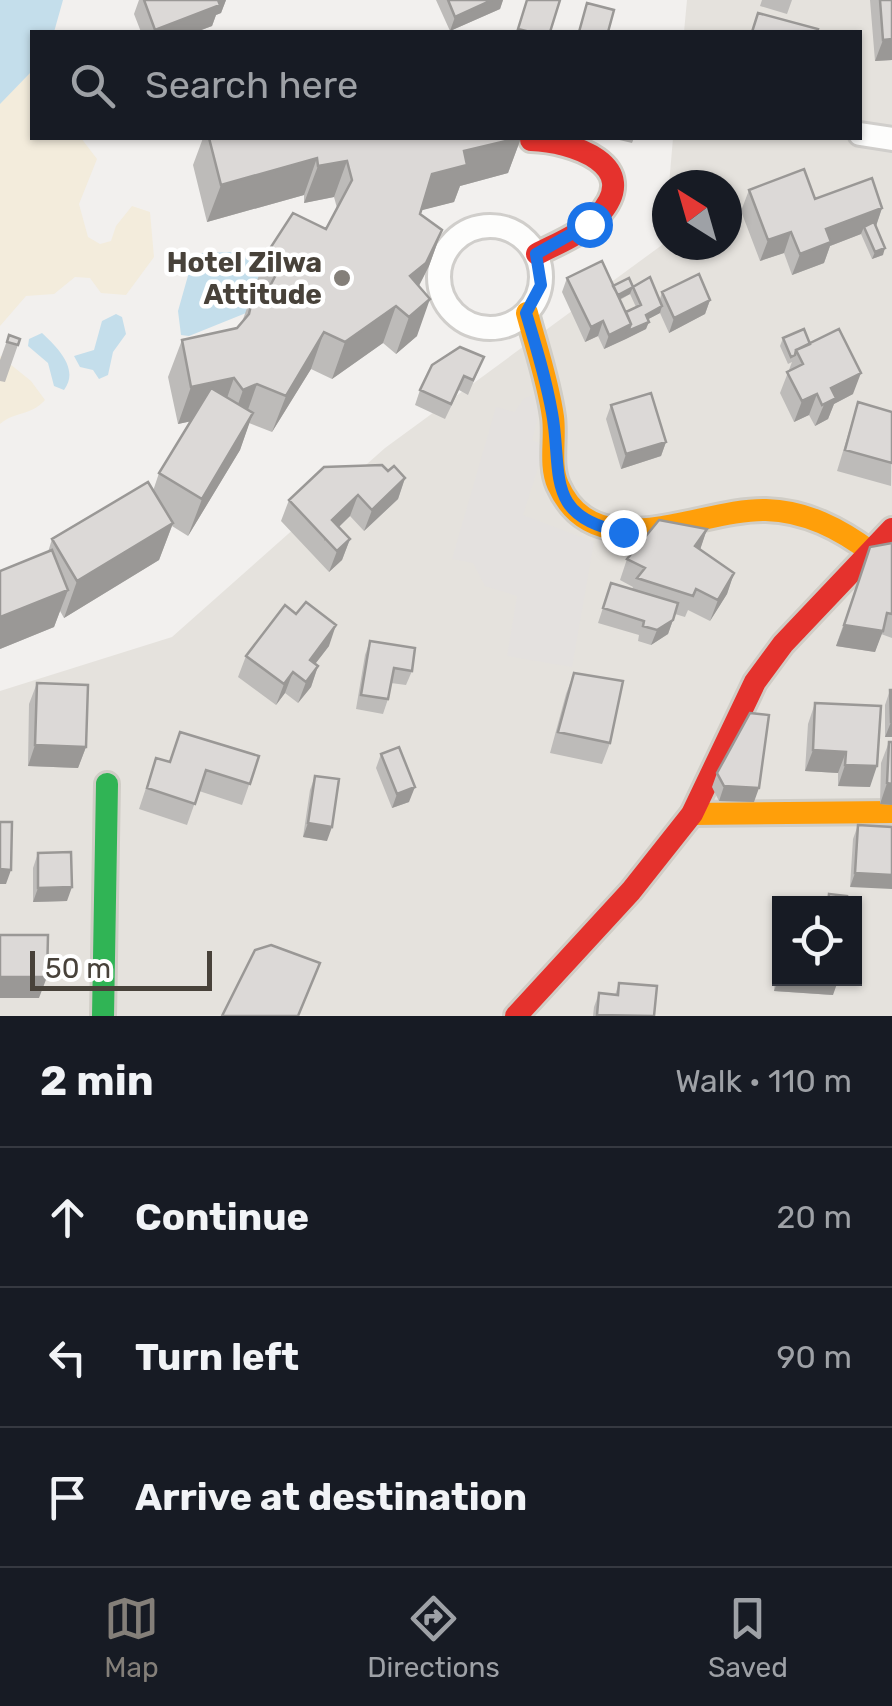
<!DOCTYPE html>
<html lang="en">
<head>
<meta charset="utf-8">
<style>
  body { margin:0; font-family:Rubik,sans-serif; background:#242831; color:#f1f3f6 }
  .controls { position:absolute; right:30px; bottom:30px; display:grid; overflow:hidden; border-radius:0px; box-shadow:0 2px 8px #0004 }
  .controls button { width:90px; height:90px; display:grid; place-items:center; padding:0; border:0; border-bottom:2px solid #363941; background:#171b24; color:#f1f3f6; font:50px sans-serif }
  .compass { position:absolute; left:652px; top:170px; width:90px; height:90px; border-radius:50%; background:#171b24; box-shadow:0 2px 8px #0004; rotate:323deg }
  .scale { position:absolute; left:30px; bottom:25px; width:182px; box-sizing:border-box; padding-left:10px; border:5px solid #48423a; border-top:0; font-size:28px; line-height:35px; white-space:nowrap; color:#48423a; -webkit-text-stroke:8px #fff; paint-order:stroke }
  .stop { position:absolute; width:30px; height:30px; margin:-22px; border:8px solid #1a73e8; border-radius:50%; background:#fff }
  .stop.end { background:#1a73e8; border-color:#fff; box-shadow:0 2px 10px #0008 }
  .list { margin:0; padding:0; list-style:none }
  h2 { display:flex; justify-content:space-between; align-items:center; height:130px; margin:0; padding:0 40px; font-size:42px }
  h2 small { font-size:32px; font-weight:400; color:#9ea1a6 }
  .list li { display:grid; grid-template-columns:65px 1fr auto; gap:30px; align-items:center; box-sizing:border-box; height:140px; padding:0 40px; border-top:2px solid #363941 }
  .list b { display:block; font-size:38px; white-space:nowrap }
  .list em { font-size:32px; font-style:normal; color:#9ea1a6 }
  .icon { flex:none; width:55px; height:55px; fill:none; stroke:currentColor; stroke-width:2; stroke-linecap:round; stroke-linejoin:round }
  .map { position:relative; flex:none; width:892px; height:1016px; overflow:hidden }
  .search { position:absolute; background:#171b24; box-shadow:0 2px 8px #0004; left:30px; right:30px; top:30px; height:110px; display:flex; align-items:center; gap:25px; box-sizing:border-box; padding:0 35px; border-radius:0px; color:#9ea1a6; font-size:38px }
  .sheet { height:550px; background:#171b24 }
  nav { display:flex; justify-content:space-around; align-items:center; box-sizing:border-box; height:140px; border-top:2px solid #363941; background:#171b24; font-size:28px; color:#9ea1a6 }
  nav a { display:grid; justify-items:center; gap:5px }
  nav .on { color:#847f79 }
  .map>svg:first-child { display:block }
  .residential { fill:#e5e2dd; fill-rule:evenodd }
  .sand { fill:#f3ecdc }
  .parking { fill:#e4e1df }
  .water { fill:#c4deeb }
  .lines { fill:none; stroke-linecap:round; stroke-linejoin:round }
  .street-casing { stroke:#d0cecb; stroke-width:28 }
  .fast-casing { stroke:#d0cdc6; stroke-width:28 }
  .slow-casing { stroke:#d0cdc6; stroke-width:28 }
  .jam-casing { stroke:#d0cdc6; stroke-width:28 }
  .street { stroke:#fdfdfc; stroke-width:22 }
  .fast { stroke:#30b455; stroke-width:22 }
  .slow { stroke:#ff9f0a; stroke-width:22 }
  .jam { stroke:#e5322d; stroke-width:22 }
  .wall { fill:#bdbbb9; fill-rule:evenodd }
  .shaded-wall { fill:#9a9896 }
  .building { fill:#dcd9d7; stroke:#9a9896; stroke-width:2.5 }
  .route { stroke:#1a73e8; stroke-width:12 }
  .poi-dot { fill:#847f79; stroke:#fff; stroke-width:4 }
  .labels { text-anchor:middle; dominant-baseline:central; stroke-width:9; stroke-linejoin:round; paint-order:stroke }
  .poi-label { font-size:28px; font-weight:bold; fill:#48423a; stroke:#fff; text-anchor:end }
</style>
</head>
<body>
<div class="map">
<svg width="892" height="1016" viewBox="0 0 892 1016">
  <rect width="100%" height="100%" fill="#f2f0ee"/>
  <path class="residential" d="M 687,0 L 892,0 L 892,1016 L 0,1016 L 0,691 L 172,637 L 385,448 L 662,245 L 667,201 L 667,245 L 727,245 L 727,185 L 669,185 L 673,138 L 860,138 L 860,32 L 684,32 ZM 780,904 L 854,904 L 854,978 L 780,978 Z"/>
  <path class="sand" d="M 32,71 L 32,138 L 81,138 L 97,159 L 79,204 L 88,237 L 100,244 L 111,241 L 116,226 L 132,206 L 150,212 L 154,257 L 126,295 L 101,293 L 90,278 L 75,277 L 54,294 L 26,296 L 0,326 L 0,103 Z
    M 0,356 L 31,381 L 45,400 C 31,416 15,411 0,424 Z"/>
  <path class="parking" d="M 545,390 L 532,440 L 545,446 L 523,515 L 594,542 L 572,667 L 507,656 L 517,596 L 485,586 L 473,563 L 452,559 L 496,407 L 515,412 L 523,399 Z"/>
  <path class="water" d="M 0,0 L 63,0 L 54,32 L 32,32 L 32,71 L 0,104 Z
    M 278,250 L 253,290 L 266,305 L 189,336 L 181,335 L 178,311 L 193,258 L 203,253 Z
    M 116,314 L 122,317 L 126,334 L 113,352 L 108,375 L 99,379 L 93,370 L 80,367 L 74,356 L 94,350 L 102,321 Z
    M 42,333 C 57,347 80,369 64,390 L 54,386 L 48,363 L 28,346 L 29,339 Z"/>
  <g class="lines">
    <g class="street-casing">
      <path id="street" d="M 860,134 L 892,139
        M439 277a51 51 0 1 1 102 0a51 51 0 1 1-102 0Z"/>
    </g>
    <g class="fast-casing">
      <path id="fast" d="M 103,1016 L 107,784"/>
    </g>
    <g class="slow-casing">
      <path id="slow" d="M 527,313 C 536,347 548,381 553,417 C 556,439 549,464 558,485 C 596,570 700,508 766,510 C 806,511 840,529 871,552
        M 692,814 L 892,812"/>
    </g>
    <g class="jam-casing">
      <path id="jam" d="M 531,140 C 571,141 645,165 598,216 C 582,234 558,243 537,254
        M 516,1016 L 631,891 L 692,814 L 755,682 L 783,644 L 892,529"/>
    </g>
    <use href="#street" class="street"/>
    <use href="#fast" class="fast"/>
    <use href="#slow" class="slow"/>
    <use href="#jam" class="jam"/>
  </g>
  <path class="wall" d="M 139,0 L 226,0 L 221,13 L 216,15 L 212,26 L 196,32 L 141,32 L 134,14 Z
    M 436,0 L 503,0 L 500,9 L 450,31 Z
    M 762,0 L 792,0 L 787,14 L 760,6 Z
    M 870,0 L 892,0 L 892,60 L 875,61 Z
    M 203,138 L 521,138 L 508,173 L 460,186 L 454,202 L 421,210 L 420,214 L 442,230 L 429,266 L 419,286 L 417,336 L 396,354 L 383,343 L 332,379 L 311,369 L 272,432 L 249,423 L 240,450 L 188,536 L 172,526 L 159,560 L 64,618 L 60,611 L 54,627 L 0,649 L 0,571 L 48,552 L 52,539 L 153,491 L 159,473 L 191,421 L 178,424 L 168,377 L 182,340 L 237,328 L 242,322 L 267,253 L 326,229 L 337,208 L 334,197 L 304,203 L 304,195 L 207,222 L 193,165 Z
    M 611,138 L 634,138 L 632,143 Z
    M 749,190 L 882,208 L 876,226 L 883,255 L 872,259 L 861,234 L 830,246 L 824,263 L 792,275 L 784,253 L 760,261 L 741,211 Z
    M 567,278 L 633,287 L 660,299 L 662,292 L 710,300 L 705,314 L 669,333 L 660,313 L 648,319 L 646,329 L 604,349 L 598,336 L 585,342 L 562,292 ZM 630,294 L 636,307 L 626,312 L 620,300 Z
    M 9,335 L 20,339 L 5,382 L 0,381 L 0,360 Z
    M 783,338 L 810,344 L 853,394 L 834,404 L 828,419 L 815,426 L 809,415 L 794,422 L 780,393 L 792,362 L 788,364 L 780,346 Z
    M 484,357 L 468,395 L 459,390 L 445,419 L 415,405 L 420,390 Z
    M 858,402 L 892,412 L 891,486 L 837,471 Z
    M 611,405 L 666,442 L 661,456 L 621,469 L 606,419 Z
    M 388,471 L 405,478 L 398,499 L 364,531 L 350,516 L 339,527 L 350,539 L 342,560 L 329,572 L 281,521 L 289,500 Z
    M 707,529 L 700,549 L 734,573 L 727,594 L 710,621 L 688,610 L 685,617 L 675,614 L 668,634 L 651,645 L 638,641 L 639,635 L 598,623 L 611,583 L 632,589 L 633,587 L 620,580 L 627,559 Z
    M 892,543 L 892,638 L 881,634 L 875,652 L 836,646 L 870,547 Z
    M 370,641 L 412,671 L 406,685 L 391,683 L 388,699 L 383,714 L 356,709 L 365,655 Z
    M 329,646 L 315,664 L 318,666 L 311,687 L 298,703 L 285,693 L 276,705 L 238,677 L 246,656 Z
    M 574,673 L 610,743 L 602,764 L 550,753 L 566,694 Z
    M 37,683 L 86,747 L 78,768 L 28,766 L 29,704 Z
    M 890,690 L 892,737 L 885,737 L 885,705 Z
    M 815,703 L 870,787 L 838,786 L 838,773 L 805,771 L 808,724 Z
    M 180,732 L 259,756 L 242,805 L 199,791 L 187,825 L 139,809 L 156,758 L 169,762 Z
    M 889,742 L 892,742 L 892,805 L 880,804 L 881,763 Z
    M 381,754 L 409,802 L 392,808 L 376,768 Z
    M 717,773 L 754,802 L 719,801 L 712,787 Z
    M 315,776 L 327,841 L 303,837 L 310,790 Z
    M 858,825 L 892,827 L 850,887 L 853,839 Z
    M 38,853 L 67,901 L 33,902 L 33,868 Z
    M 780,947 L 780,978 L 833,995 L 774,991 L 777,954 Z
    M 619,983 L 654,1016 L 593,1016 L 594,1007 L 599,993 L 615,995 Z"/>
  <path class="shaded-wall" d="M 215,0 L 226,0 L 221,13 L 216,15 L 212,26 L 196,32 L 155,32 L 155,30 Z
    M 492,0 L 503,0 L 500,9 L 450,31 L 455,17 Z
    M 892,39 L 892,60 L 875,61 L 883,40 Z
    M 521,138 L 508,173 L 460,186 L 454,202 L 419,211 L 432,174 L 464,151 Z
    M 317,158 L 304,195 L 207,222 L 221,185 Z
    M 347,161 L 334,197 L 304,203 L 318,166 Z
    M 882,208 L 875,229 L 864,227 L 861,234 L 830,246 L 824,263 L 792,275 L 800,254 L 826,229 Z
    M 442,230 L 429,266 L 412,299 L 410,276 Z
    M 791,232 L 784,253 L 760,261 L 768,240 Z
    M 885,248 L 883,255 L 872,259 L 875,252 Z
    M 633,287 L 630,294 L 610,304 L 613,297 Z
    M 430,299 L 417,336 L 396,354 L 409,317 Z
    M 710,300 L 705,314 L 669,333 L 674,318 Z
    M 396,306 L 383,343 L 332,379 L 345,342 Z
    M 662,306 L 660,313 L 643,322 L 646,315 Z
    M 603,321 L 598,336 L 585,342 L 591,327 Z
    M 649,322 L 646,329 L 626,339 L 628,331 Z
    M 631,324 L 626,339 L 604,349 L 609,335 Z
    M 324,332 L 311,369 L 272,432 L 286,396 Z
    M 861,373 L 853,394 L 834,404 L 828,419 L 815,426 L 831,388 Z
    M 234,378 L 221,415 L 178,424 L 191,387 Z
    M 257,384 L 244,421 L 230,427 L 243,390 Z
    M 817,394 L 809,415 L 794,422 L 802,401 Z
    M 253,413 L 240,450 L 188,536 L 202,499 Z
    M 666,442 L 661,456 L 621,469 L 626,454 Z
    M 405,478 L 398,499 L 364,531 L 372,510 Z
    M 358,495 L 350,516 L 324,541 L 332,520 Z
    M 173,523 L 159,560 L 64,618 L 77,581 Z
    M 707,529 L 700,550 L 695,546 Z
    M 350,539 L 342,560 L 329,572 L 337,551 Z
    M 734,573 L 727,594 L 710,621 L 718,600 Z
    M 68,590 L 54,627 L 0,649 L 0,617 Z
    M 673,620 L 668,634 L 651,645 L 657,630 Z
    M 336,625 L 329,646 L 302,681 L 310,660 Z
    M 844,625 L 883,631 L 875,652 L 836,646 Z
    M 318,666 L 311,687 L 298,703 L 306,682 Z
    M 293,672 L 285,693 L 276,705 L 284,684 Z
    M 891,722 L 892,722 L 892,737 L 885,737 Z
    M 35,745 L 86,747 L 78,768 L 28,766 Z
    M 813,750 L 846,752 L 838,773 L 805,771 Z
    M 845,765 L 877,766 L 870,787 L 838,786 Z
    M 887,783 L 892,784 L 892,805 L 880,804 Z
    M 724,786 L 759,788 L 754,802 L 719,801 Z
    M 415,787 L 409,802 L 392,808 L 397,794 Z
    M 308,823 L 332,827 L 327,841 L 303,837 Z
    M 0,869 L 11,870 L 6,884 L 0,884 Z
    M 855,873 L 892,875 L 892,889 L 850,887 Z
    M 72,887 L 67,901 L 33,902 L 38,888 Z
    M 780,975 L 780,978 L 839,978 L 833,995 L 774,991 Z
    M 0,977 L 47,977 L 39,998 L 0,998 Z"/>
  <path class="building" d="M 144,0 L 218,0 L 220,5 L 155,30 Z
    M 448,0 L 492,0 L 455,17 Z
    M 527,0 L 560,0 L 550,32 L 530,32 L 518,29 Z
    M 880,0 L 892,0 L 892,39 L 883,40 Z
    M 587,3 L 614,10 L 608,32 L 579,32 Z
    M 758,13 L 818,29 L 817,32 L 752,32 Z
    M 209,138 L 518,138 L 464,151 L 467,165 L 432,174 L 420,214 L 442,230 L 426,263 L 410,276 L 430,299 L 409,317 L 396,306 L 345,342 L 324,332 L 286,396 L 257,384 L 243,390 L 234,378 L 191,387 L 182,340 L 237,328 L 249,314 L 256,283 L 269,288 L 280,267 L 267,253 L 293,213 L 326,229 L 352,180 L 347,161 L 318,166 L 317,158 L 221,185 Z
    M 804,169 L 815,199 L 872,178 L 882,208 L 826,229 L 831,242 L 800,254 L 791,232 L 768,240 L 749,190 Z
    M 874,222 L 885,248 L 875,252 L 864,227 Z
    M 602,261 L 631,324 L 609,335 L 603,321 L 591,327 L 567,278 Z
    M 699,274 L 710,300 L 674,318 L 662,292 Z
    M 650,277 L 662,306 L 646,315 L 649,322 L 628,331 L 631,324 L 626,312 L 641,305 L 633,287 Z
    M 629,278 L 633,287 L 618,295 L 613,286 Z
    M 804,329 L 810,344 L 796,350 L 795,355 L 791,357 L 783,338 Z
    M 839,329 L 861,373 L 831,388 L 836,398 L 822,405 L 817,394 L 802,401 L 787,372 L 803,364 L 796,350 Z
    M 9,335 L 20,339 L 18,345 L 7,342 Z
    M 460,347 L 484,357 L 473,380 L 464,376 L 451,404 L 420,390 L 432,365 Z
    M 211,388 L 253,413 L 202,499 L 159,473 Z
    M 651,393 L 666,442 L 626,454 L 611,405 Z
    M 858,402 L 892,412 L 892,463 L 845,450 Z
    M 382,465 L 388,471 L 394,466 L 405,478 L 372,510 L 358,495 L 332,520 L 350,539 L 337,551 L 289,500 L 324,467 Z
    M 148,482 L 173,523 L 77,581 L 52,539 Z
    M 659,520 L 707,529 L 695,546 L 734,573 L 718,600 L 696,589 L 693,596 L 637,578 L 645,568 L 627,559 Z
    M 892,543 L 892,614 L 887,613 L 883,631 L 844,625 L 870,547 Z
    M 52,550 L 68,590 L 0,617 L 0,571 Z
    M 611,583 L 678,603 L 673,620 L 657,630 L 643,626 L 644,621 L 603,608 Z
    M 306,602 L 336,625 L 310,660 L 318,666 L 306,682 L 293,672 L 284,684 L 246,656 L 285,605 L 296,614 Z
    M 370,641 L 415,648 L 412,671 L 394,668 L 388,699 L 361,695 Z
    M 574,673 L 623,681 L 610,743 L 558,732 Z
    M 37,683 L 88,685 L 86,747 L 35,745 Z
    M 890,690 L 892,690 L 892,722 L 891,722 Z
    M 815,703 L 881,706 L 877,766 L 845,765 L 846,752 L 813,750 Z
    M 750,713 L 769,715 L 759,788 L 724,786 L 717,773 Z
    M 180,732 L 259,756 L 250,784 L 206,770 L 195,804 L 147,788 L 156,758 L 170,762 Z
    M 889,742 L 892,742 L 892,784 L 887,783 Z
    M 399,747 L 415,787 L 397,794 L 381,754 Z
    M 315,776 L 339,779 L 332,827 L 308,823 Z
    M 0,822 L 12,822 L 11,870 L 0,869 Z
    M 858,825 L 892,827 L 892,875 L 855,873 Z
    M 71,852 L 72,887 L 38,888 L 38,853 Z
    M 829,894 L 847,896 L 846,904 L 828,904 Z
    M 0,935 L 48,935 L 47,977 L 0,977 Z
    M 271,945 L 320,963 L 298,1016 L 222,1016 L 255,950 Z
    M 619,983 L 657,986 L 654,1016 L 597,1015 L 599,993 L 618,995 Z"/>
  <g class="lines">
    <path class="route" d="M 589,224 L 536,254 L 541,285 L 526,313 C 536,346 546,379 552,413 C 563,472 543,517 623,532"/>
  </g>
  <circle class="poi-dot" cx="342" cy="278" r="10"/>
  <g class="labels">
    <g class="poi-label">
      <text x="322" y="262">Hotel Zilwa<tspan x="322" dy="32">Attitude</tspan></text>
    </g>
  </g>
</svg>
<div class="controls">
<button><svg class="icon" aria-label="locate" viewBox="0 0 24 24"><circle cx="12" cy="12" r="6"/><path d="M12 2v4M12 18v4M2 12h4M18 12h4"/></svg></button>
</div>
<svg class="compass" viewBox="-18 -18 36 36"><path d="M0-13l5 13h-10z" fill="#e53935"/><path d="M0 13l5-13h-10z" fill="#9ea1a6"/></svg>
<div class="scale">50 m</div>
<div class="stop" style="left:589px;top:224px"></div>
<div class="stop end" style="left:623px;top:532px"></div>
<div class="search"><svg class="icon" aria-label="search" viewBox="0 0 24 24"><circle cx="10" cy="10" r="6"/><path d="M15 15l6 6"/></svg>Search here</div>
</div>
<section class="sheet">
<h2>2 min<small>Walk · 110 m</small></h2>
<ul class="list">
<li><svg class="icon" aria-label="ahead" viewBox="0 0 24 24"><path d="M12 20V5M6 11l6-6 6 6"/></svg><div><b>Continue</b></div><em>20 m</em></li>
<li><svg class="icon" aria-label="left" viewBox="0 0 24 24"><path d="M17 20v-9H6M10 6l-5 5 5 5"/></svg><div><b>Turn left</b></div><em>90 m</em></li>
<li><svg class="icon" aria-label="arrive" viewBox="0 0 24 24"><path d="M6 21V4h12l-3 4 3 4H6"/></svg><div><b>Arrive at destination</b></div></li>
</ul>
</section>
<nav>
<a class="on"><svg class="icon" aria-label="map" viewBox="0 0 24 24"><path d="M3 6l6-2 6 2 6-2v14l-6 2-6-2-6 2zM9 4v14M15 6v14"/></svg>Map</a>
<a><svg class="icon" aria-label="directions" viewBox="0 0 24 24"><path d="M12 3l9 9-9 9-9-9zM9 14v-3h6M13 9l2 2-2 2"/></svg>Directions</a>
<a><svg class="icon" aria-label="saved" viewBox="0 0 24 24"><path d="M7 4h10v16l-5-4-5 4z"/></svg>Saved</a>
</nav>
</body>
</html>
